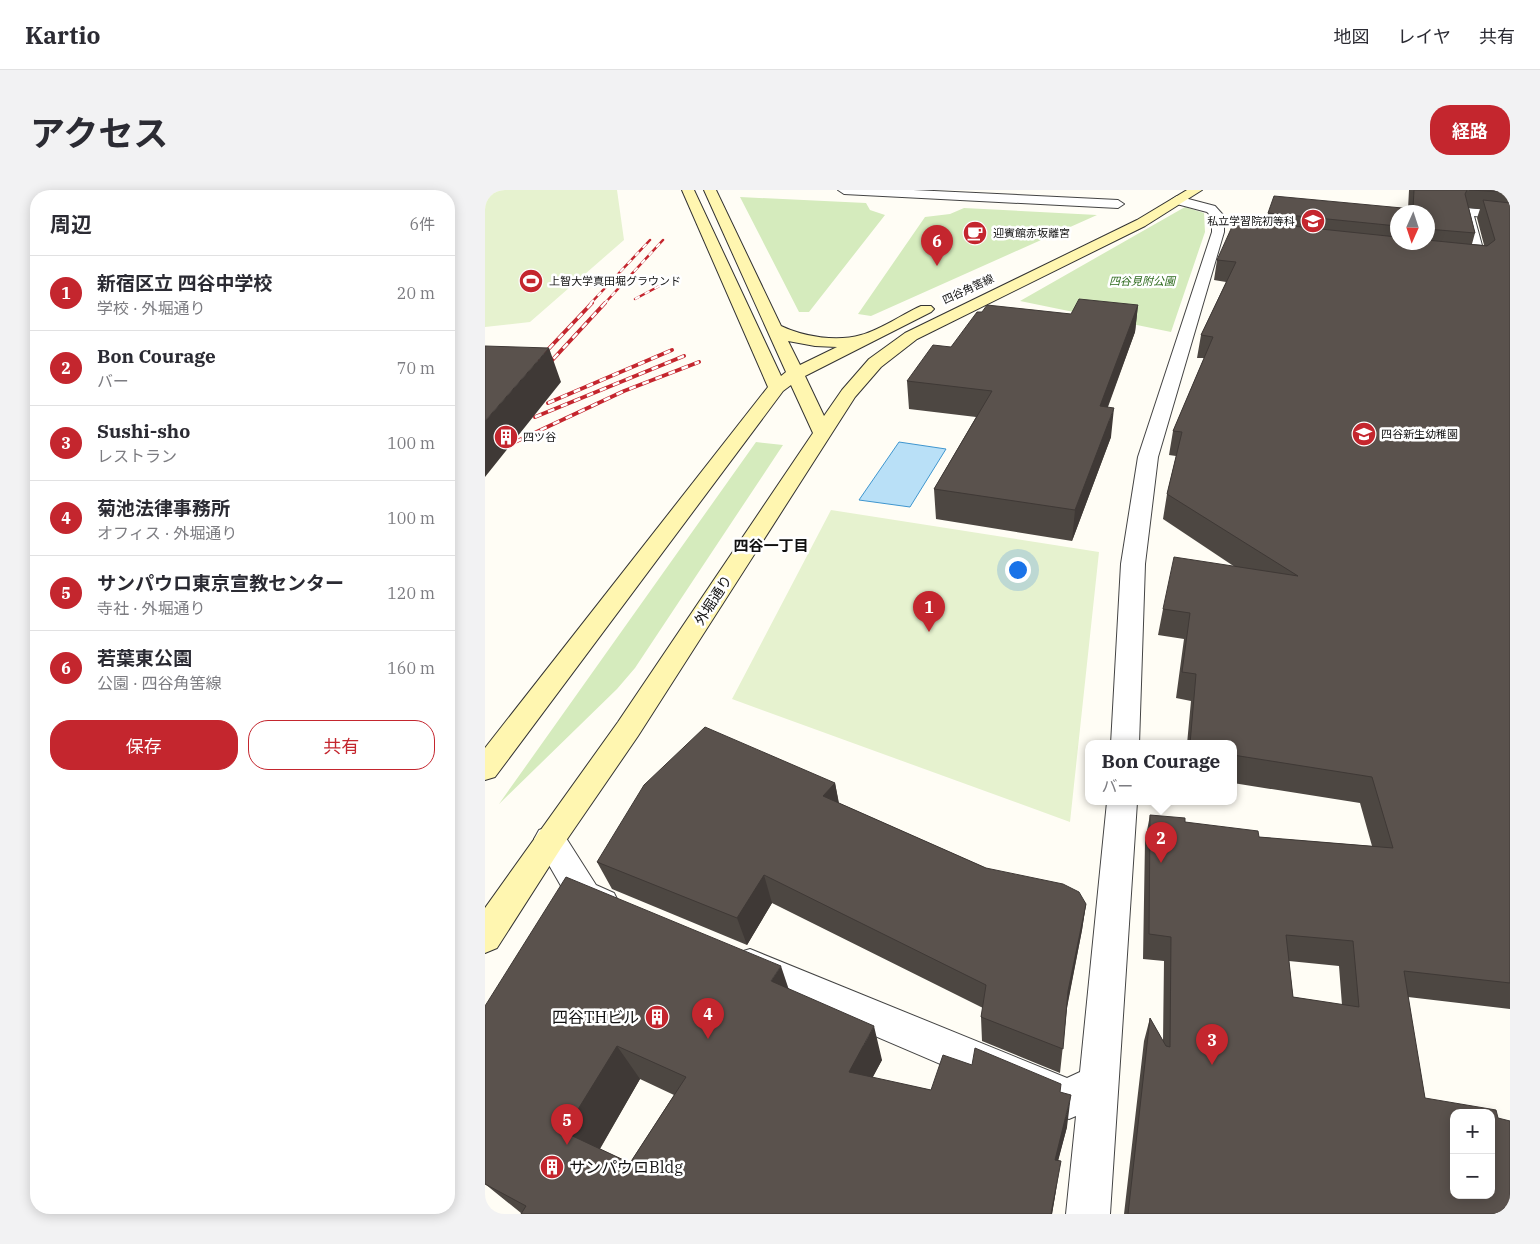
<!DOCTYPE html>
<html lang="ja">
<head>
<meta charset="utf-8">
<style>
  body { margin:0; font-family:"IBM Plex Serif","Noto Sans JP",serif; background:#f2f2f3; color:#2b2b33 }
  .controls { position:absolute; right:15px; bottom:15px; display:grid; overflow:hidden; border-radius:10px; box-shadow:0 2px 12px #0003 }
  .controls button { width:45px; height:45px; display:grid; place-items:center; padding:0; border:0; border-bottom:1px solid #e1e1e2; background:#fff; color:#2b2b33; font:25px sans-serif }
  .compass { position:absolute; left:905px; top:15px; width:45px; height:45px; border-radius:50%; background:#fff; box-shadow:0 2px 12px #0003; rotate:183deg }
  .you { position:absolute; left:532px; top:379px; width:18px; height:18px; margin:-12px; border:4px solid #fff; border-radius:50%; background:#1a73e8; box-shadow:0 0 0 8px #1a73e833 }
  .badge { display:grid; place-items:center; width:32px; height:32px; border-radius:50%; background:#c4262e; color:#fff; font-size:16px; font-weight:700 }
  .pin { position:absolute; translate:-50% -41px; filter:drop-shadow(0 1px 2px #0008) }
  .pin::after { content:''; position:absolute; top:26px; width:18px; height:15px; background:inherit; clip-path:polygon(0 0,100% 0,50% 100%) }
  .popup { position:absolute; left:600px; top:550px; width:152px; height:65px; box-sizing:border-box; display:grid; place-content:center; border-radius:10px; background:#fff; filter:drop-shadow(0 1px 4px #0005); font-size:16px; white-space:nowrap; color:#7c7c81 }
  .popup b { font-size:19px; color:#2b2b33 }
  .popup::after { content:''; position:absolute; left:50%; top:100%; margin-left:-10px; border:10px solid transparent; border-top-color:#fff }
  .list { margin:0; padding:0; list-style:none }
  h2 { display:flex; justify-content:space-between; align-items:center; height:65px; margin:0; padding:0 20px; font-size:21px }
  h2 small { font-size:16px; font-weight:400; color:#7c7c81 }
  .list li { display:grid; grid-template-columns:32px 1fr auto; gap:15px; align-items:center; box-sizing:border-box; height:75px; padding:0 20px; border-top:1px solid #e1e1e2 }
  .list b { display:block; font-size:19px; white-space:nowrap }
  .list p { margin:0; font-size:16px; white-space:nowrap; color:#7c7c81 }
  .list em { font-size:16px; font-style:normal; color:#7c7c81 }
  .actions { display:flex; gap:10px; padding:15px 20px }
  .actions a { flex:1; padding:11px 0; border:1px solid #c4262e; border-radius:20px; text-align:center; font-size:18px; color:#c4262e }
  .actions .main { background:#c4262e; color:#fff }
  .map { position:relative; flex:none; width:1025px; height:1024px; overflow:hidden; border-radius:20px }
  header { display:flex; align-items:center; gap:30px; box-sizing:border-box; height:70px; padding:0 25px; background:#fff; border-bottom:1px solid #e1e1e2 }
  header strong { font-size:24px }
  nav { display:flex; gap:28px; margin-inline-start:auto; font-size:18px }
  .intro { display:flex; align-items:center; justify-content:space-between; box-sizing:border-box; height:120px; padding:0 30px }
  h1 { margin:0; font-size:35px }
  .button { padding:12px 22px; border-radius:20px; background:#c4262e; color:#fff; font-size:18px; font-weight:700 }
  main { display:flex; gap:30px; padding:0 30px }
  aside { flex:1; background:#fff; border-radius:20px; box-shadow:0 2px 12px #0003 }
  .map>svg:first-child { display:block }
  .green { fill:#d5ebbd }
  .pitch { fill:#e6f2cf }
  .water { fill:#b9e0f7; stroke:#3f96cf }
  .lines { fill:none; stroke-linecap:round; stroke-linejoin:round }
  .street-casing { stroke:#444; stroke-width:2 }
  .secondary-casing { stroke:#333; stroke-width:2 }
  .street { fill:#fff; fill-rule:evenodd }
  .secondary { fill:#fff6b0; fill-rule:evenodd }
  .rail-far1-casing { stroke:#c4262e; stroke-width:2.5 }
  .rail-casing { stroke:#c4262e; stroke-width:4 }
  .rail-far1 { stroke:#fff; stroke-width:2; stroke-dasharray:5.5; stroke-linecap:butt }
  .rail { stroke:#fff; stroke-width:2.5; stroke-dasharray:7; stroke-linecap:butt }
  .wall { fill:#4d4742; fill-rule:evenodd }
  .shaded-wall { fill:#3f3936 }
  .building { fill:#5a524d; stroke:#3f3936; fill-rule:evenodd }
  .labels { text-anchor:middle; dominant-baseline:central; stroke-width:5; stroke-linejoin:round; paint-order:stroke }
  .far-poi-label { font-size:11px; fill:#111; stroke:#fff; text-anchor:start }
  .far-park-label { font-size:11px; font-style:italic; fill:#2f6b1f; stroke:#fff }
  .far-street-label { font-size:11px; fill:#111; stroke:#fff }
  .street-label { font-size:14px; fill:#111; stroke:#fff }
  .neighbourhood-label { font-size:15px; font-weight:bold; fill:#111; stroke:#fff }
  .near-poi-label { font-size:16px; fill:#111; stroke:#fff; text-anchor:end }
</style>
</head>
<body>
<header>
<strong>Kartio</strong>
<nav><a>地図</a><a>レイヤ</a><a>共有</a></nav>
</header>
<div class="intro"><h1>アクセス</h1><a class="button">経路</a></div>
<main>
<aside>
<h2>周辺<small>6件</small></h2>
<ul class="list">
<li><span class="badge">1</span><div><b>新宿区立 四谷中学校</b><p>学校 · 外堀通り</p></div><em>20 m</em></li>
<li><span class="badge">2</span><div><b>Bon Courage</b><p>バー</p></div><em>70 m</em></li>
<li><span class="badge">3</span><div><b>Sushi-sho</b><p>レストラン</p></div><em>100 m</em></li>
<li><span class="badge">4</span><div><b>菊池法律事務所</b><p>オフィス · 外堀通り</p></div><em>100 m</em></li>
<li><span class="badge">5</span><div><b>サンパウロ東京宣教センター</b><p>寺社 · 外堀通り</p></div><em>120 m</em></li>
<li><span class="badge">6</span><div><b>若葉東公園</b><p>公園 · 四谷角筈線</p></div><em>160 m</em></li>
</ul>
<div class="actions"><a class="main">保存</a><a>共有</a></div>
</aside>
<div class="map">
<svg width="1025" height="1024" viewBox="0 0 1025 1024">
  <rect width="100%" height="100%" fill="#fffdf5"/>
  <path class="green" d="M 255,7 L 381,13 L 385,20 L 400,25 L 324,122 L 314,122 Z
    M 700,17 L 719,23 L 720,42 L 686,142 L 535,111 Z
    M 479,18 L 612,25 L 386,126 L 373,124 L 440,27 L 465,24 Z
    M 271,252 L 298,255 L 150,478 L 132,499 L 14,614 Z"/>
  <path class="pitch" d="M 0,0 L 132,0 L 139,50 L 45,132 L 0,137 Z
    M 346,320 L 614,362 L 585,632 L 247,509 Z"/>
  <path class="water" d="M 414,252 L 461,259 L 425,317 L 374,310 Z"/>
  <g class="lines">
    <g class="street-casing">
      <path id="street" d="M 353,0 L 428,0 L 633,10 L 639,14 L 633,18 L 359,4 Z
        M 692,6 L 730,16 L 739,26 L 739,42 L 673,267 L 660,374 L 654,554 L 626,554 L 636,374 L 653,267 L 727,42 L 727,27 L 722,22 L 688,13 L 686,10 Z
        M 982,18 L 1025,22 L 1025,30 L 989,26 L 1001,70 L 999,73 L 973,72 L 966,68 L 973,64 L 986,65 L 976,22 Z
        M 622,612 L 652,612 L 625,1024 L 581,1024 L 591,926 L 584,929 L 252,787 L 247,775 L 252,763 L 265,759 L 582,888 L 595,882 Z
        M 65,636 L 76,640 L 111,695 L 129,703 L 134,713 L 129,723 L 117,728 L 87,715 L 49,649 L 54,640 Z"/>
    </g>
    <g class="secondary-casing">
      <path id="secondary" d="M 197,0 L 209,0 L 296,186 L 301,182 L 219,0 L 231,0 L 296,136 C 319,147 352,152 376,145 C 395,140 418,124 436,116 L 446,116 L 449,119 L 446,122 L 320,186 L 339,226 L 357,200 L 384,169 L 420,143 L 652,30 L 702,0 L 717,0 L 660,36 L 432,149 L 396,177 L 370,207 L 153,546 L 76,658 L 12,758 L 0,763 L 0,718 L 133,532 L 328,243 L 306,195 L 298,201 L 10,587 L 0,590 L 0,558 L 283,197 ZM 303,151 L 330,156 L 352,157 L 315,175 Z"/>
    </g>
    <use href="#street" class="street"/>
    <use href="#secondary" class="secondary"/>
    <g class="rail-far1-casing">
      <path id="rail-far1" d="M 150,109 L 193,86
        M 105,114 L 165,50
        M 119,114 L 178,50"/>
    </g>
    <g class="rail-casing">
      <path id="rail" d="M 54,169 L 107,113
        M 59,179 L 120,113
        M 63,213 L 187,160
        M 50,227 L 199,166
        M 30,252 L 139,201 L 214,172"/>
    </g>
    <use href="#rail-far1" class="rail-far1"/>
    <use href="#rail" class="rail"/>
  </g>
  <path class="wall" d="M 924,0 L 1025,0 L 1025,819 L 923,807 L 940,908 L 1025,1024 L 639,1024 L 659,851 L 665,828 L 678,851 L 679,771 L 658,769 L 660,651 L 665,625 L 774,647 L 887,656 L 875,613 L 748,593 L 748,554 L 702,554 L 706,511 L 691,508 L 699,449 L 673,445 L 678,419 L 750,377 L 678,329 L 682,304 L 691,266 L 684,265 L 688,241 L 719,168 L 712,168 L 716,145 L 741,92 L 729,90 L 732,70 L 781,33 L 783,23 L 923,19 ZM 984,18 L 995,19 L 992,28 L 999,55 L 987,54 L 990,43 ZM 912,22 L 942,22 L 942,52 L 912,52 ZM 804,771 L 854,776 L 857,815 L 808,807 Z
    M 653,115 L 650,142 L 623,217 L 626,247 L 587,351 L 451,329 L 449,299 L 491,227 L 424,219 L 422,191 L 466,157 L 497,122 L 586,124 Z
    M 350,593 L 354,613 L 501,678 L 601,714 L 597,740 L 582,818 L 575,883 L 497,851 L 496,827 L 498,818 L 287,713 L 262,755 L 127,699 L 112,672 Z
    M 303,798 L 397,870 L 387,888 L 446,900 L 575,902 L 582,937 L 573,970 L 571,1000 L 567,1024 L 36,1024 L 36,1023 L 0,994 L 0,816 ZM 155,889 L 189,905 L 145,973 L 115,959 Z"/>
  <path class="shaded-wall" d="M 653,115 L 650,142 L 612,245 L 615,216 Z
    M 64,158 L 76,192 L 0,287 L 0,231 Z
    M 629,218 L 626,247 L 587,351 L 590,320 Z
    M 350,593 L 355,621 L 338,606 Z
    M 279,685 L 287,713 L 262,755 L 252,728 Z
    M 601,714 L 597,740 L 580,826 L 583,801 Z
    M 296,776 L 308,812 L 286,791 Z
    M 389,836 L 397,870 L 373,915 L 364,882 Z
    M 132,856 L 155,889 L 107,972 L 79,942 Z
    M 586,905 L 582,937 L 566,998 L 570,970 Z
    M 576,971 L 567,1024 L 566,1024 Z"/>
  <path class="building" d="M 929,0 L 982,0 L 980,4 L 990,43 L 942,39 L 942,22 L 912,22 L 912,36 L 783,23 L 789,6 L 928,19 Z
    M 984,0 L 1025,0 L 1025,2 Z
    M 998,10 L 1025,13 L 1025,793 L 919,781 L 940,908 L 1011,920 L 1013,928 L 1025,931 L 1025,1024 L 643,1024 L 665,828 L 681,856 L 685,857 L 686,747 L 664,744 L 665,625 L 700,628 L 700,632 L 773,641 L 774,647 L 908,658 L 887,587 L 748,565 L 748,554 L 705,554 L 711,484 L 697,482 L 705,423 L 678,419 L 689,367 L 813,386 L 682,304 L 697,242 L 688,241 L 728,147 L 716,145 L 751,72 L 732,70 L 750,30 L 912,47 L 912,52 L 942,52 L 942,50 L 1002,56 L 1010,50 ZM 801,745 L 868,751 L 874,817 L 808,807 ZM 969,923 L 1006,923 L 1006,1005 L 969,1005 Z
    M 594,109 L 653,115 L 615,216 L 629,218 L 590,320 L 449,299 L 507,201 L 422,191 L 448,155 L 466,157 L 492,122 L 497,122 L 502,115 L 586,124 Z
    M 0,156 L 64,158 L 0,231 Z
    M 220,537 L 350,593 L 338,606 L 501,678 L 578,694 L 594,702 L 601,714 L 583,801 L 578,859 L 496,827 L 501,795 L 279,685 L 252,728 L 112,672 L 159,595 Z
    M 81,687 L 296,776 L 286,791 L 389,836 L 364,882 L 446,900 L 458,865 L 487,875 L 490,858 L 576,894 L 575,902 L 586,905 L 570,970 L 576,971 L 566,1024 L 36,1024 L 41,1016 L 0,994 L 0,816 ZM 132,856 L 201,887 L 145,973 L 79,942 Z"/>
  <defs>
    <g id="school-disc" transform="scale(1.25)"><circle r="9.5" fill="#c4262e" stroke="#fff"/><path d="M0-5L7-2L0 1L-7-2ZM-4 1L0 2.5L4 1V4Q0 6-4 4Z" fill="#fff"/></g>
    <g id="cafe-disc" transform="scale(1.25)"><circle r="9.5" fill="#c4262e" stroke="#fff"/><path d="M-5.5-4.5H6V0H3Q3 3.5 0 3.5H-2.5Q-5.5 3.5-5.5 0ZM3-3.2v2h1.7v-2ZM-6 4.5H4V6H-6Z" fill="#fff"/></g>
    <g id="stadium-disc" transform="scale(1.25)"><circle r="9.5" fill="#c4262e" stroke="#fff"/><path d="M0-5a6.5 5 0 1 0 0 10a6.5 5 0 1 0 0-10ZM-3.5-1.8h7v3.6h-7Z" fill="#fff"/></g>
    <g id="building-disc" transform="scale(1.25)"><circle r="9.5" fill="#c4262e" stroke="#fff"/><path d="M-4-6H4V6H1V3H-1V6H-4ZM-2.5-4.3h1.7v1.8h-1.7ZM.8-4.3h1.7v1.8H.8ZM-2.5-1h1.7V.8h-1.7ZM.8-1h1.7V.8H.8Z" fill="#fff"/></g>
  </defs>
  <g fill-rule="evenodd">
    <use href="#school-disc" x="828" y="31"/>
    <use href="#cafe-disc" x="490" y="43"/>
    <use href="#stadium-disc" x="46" y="91"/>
    <use href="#school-disc" x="879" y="244"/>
    <use href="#building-disc" x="21" y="247"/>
    <use href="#building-disc" x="172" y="827"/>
    <use href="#building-disc" x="67" y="977"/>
  </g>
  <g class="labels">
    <g class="far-poi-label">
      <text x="810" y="31" text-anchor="end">私立学習院初等科</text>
      <text x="508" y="43">迎賓館赤坂離宮</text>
      <text x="64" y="91">上智大学真田堀グラウンド</text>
      <text x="896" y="244">四谷新生幼稚園</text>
      <text x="38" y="247">四ツ谷</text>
    </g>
    <g class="far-park-label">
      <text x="657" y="91">四谷見附公園</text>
    </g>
    <g class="far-street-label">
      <text transform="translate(483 99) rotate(-25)">四谷角筈線</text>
    </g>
    <g class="street-label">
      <text transform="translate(228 410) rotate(-57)">外堀通り</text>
    </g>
    <g class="neighbourhood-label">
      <text x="286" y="355">四谷一丁目</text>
    </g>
    <g class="near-poi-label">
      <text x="154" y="827">四谷THビル</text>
      <text x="84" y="977" text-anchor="start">サンパウロBldg</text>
    </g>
  </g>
</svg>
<div class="controls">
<button>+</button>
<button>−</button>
</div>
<svg class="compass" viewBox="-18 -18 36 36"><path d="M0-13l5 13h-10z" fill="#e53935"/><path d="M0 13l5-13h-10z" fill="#7c7c81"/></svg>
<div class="you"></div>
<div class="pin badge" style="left:444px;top:442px">1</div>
<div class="pin badge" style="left:676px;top:673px">2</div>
<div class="popup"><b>Bon Courage</b>バー</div>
<div class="pin badge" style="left:727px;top:875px">3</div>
<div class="pin badge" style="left:223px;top:849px">4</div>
<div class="pin badge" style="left:82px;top:955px">5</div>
<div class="pin badge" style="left:452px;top:76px">6</div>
</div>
</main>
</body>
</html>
